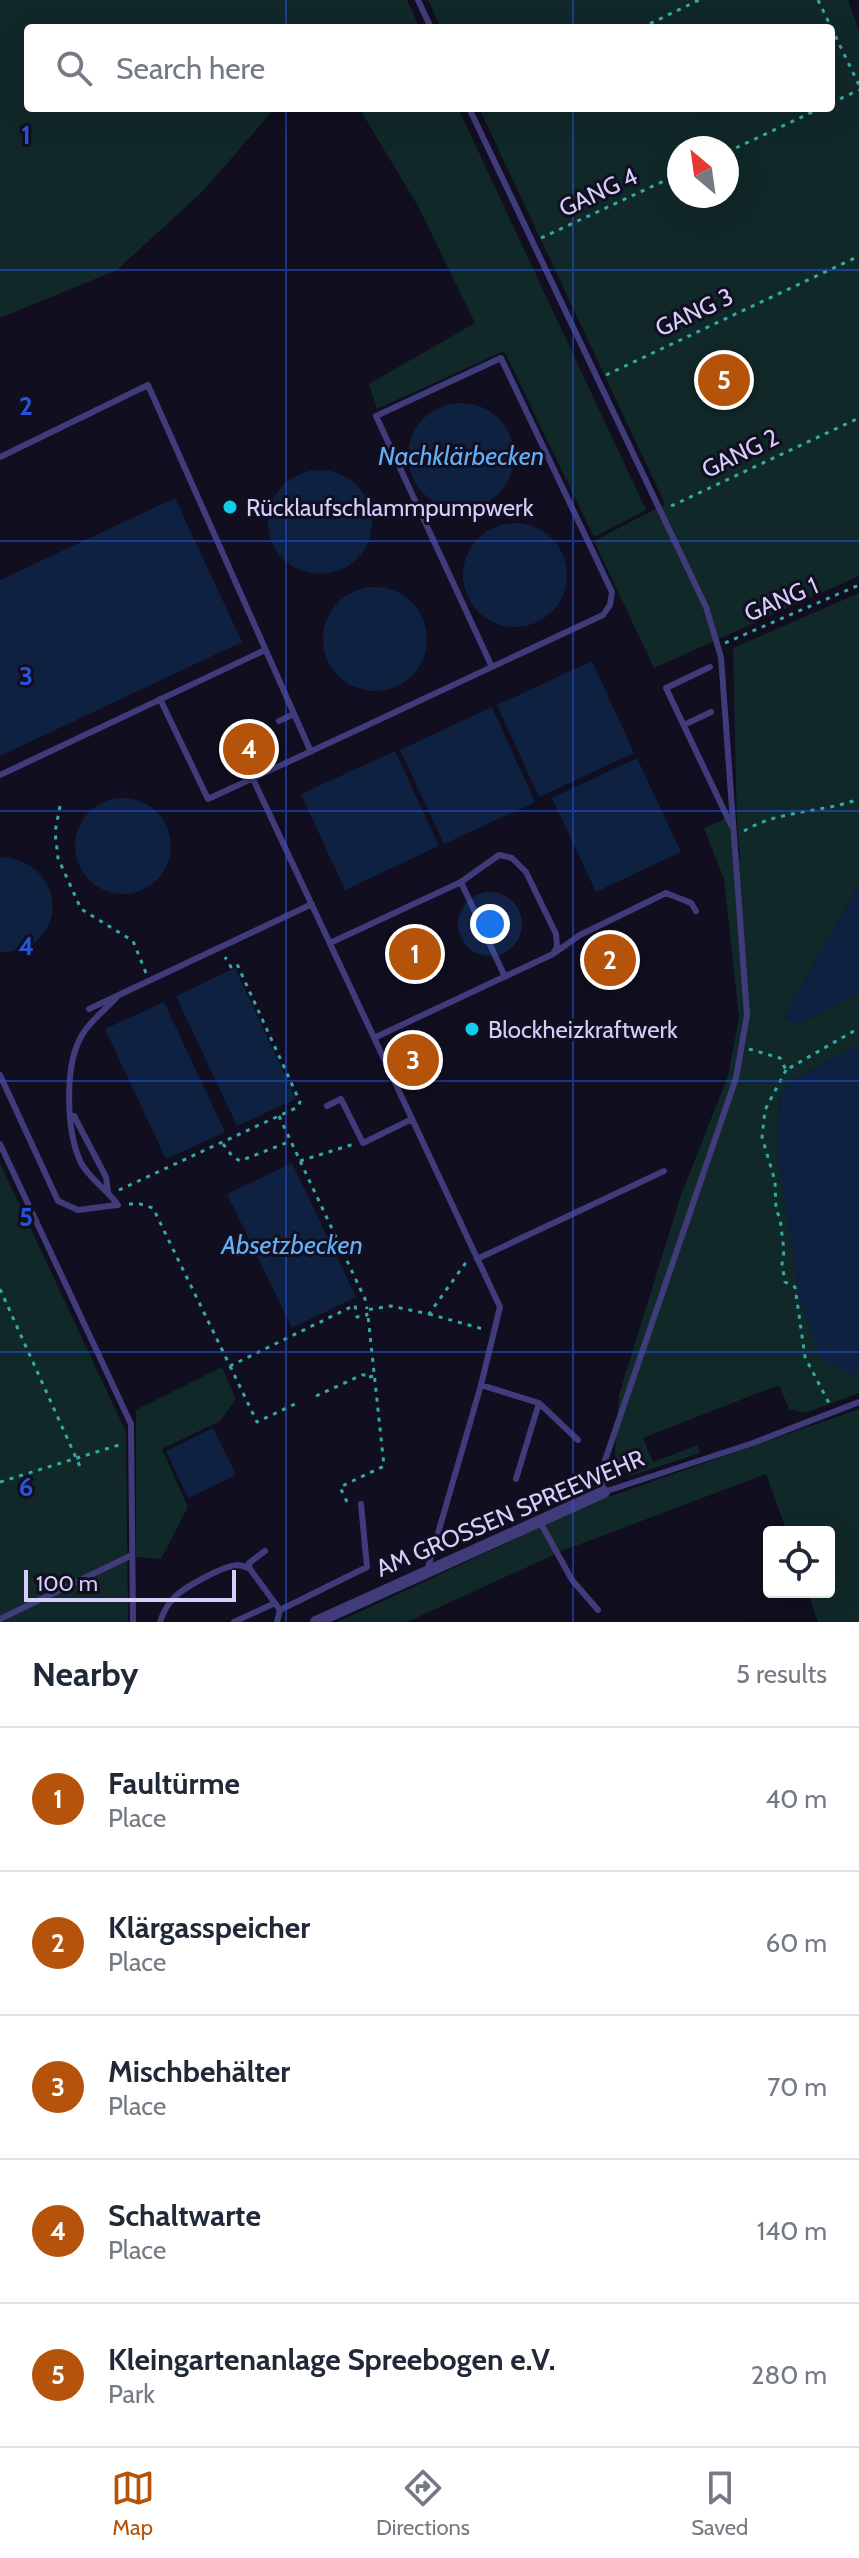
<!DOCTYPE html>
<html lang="en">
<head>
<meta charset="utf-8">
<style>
  body { margin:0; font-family:Cabin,sans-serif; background:#f6f6f7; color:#1f2937 }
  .controls { position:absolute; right:24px; bottom:24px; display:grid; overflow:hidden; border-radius:8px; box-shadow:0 8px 32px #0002 }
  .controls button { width:72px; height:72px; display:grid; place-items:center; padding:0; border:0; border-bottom:2px solid #e0e1e3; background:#fff; color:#1f2937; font:40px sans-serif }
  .compass { position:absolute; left:667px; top:136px; width:72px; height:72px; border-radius:50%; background:#fff; box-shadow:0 8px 32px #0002; rotate:331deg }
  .scale { position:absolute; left:24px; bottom:20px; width:212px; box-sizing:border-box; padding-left:8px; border:4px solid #d5cefc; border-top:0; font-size:22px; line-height:28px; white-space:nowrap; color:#d5cefc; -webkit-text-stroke:6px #110e1f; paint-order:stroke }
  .you { position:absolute; left:490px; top:924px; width:28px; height:28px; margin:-20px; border:6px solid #fff; border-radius:50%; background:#1a73e8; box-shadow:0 0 0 12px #1a73e833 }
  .badge { display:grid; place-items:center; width:52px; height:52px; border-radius:50%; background:#b45309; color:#fff; font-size:26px; font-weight:700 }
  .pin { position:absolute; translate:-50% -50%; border:4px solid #fff; box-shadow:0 2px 8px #0006 }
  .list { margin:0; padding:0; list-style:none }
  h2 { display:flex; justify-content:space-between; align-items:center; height:104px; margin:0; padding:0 32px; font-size:34px }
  h2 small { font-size:26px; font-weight:400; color:#747a83 }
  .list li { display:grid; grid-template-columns:52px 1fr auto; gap:24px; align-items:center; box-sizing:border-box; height:144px; padding:0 32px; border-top:2px solid #e0e1e3 }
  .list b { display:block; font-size:30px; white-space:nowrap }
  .list p { margin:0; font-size:26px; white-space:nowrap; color:#747a83 }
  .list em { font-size:26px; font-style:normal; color:#747a83 }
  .icon { flex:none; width:44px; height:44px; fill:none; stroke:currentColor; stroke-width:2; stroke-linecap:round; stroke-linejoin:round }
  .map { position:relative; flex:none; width:859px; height:1622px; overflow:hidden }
  .search { position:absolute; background:#fff; box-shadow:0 8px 32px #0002; left:24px; right:24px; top:24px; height:88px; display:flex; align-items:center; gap:20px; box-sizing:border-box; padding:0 28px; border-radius:8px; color:#747a83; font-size:30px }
  .sheet { height:824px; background:#fff }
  nav { display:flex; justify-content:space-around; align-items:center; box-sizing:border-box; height:112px; border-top:2px solid #e0e1e3; background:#fff; font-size:22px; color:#747a83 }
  nav a { display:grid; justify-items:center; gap:4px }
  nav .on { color:#b45309 }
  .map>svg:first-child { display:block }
  .green { fill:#112828; fill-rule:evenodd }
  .water { fill:#0f2141 }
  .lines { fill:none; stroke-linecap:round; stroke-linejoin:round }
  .path { stroke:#35a9a5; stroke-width:3; stroke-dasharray:4 6; stroke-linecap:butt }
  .lane { stroke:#403c7b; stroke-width:6 }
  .street { stroke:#403c7b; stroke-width:12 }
  .grid { fill:none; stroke:#2654da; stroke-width:2; stroke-opacity:0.55 }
  .poi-dot { fill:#0fcce8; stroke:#110e1f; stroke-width:3 }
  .labels { text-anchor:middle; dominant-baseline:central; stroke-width:6; stroke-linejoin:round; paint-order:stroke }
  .street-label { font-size:24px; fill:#d5cefc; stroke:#110e1f }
  .poi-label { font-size:24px; fill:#d5cefc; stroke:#110e1f; text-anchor:start }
  .water-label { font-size:26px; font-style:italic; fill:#63aef5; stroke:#110e1f }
  .grid-label { font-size:26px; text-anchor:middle; font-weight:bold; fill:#2654da; stroke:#110e1f; stroke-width:6; stroke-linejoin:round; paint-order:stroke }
</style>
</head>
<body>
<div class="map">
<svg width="859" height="1622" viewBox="0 0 859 1622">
  <rect width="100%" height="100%" fill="#110e1f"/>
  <path class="green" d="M 0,0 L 407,0 L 420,28 L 28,28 L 28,108 L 275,108 L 203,191 L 117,270 L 0,318 Z
    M 428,0 L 848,0 L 859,31 L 859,576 L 654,668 L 594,541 L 665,504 L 479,108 L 831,108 L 831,28 L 441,28 ZM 679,148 L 727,148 L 727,196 L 679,196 Z
    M 359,108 L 458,108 L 646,510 L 594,537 L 504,351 L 377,409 L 369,384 L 475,323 L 418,206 Z
    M 859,593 L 859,884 L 784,1017 L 797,1025 L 859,993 L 859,1044 L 791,1081 L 780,1095 L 777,1153 L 859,1372 L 859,1393 L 805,1413 L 789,1409 L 779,1385 L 643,1438 L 653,1462 L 698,1445 L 700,1453 L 630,1476 L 618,1466 L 615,1455 L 619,1395 L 681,1195 L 728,1076 L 739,1018 L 724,879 L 704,828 L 723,820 L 727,808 L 741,864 L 737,826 L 733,648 Z
    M 0,1163 L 126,1432 L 128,1622 L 0,1622 Z
    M 222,1367 L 236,1399 L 220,1421 L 162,1449 L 188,1507 L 161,1559 L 136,1557 L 136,1410 Z
    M 859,1409 L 859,1622 L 818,1622 L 808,1592 L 829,1592 L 829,1532 L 787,1532 L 766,1474 L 562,1551 L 407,1622 L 338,1622 L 594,1502 Z"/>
  <path class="water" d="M408 456a53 53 0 1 1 106 0a53 53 0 1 1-106 0Z
    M268 522a52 52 0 1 1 104 0a52 52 0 1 1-104 0Z
    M 175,498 L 242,642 L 0,756 L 0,580 Z
    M463 575a52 52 0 1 1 104 0a52 52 0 1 1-104 0Z
    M323 639a52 52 0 1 1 104 0a52 52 0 1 1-104 0Z
    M 592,661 L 634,753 L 539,797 L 497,705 Z
    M 492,707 L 535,802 L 444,844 L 400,750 Z
    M 395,751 L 439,846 L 345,890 L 301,794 Z
    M 637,758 L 681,852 L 596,892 L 552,798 Z
    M75 846a48 48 0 1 1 96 0a48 48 0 1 1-96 0Z
    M 8,857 C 74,872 63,954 0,952 L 0,858 Z
    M 859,884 L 859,993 L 797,1025 L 784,1017 Z
    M 235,968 L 296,1099 L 237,1126 L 176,996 Z
    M 164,1002 L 225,1132 L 166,1159 L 105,1029 Z
    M 859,1044 L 859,1372 L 852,1375 L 820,1359 L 799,1298 L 777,1153 L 780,1095 L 791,1081 Z
    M 292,1163 L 356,1297 L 292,1328 L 227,1194 Z
    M 213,1428 L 236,1475 L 188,1498 L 166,1451 Z"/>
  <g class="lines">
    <path class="path" d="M 818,0 L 859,85
      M 641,28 L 699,0
      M 831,103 L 859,90
      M 727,152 L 821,108
      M 541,238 L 679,174
      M 606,375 L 859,256
      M 671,506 L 859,418
      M 725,643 L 859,585
      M 60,806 L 55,832 L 58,858 L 81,909 L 133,941 L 146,973
      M 744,831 C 778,810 822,813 859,799
      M 749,1049 L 780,1058 L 786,1070 L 859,1028
      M 786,1070 L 765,1110 L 762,1137 L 775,1181 L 776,1210 L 780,1218 L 784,1251 L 782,1264 L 785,1282 L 795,1287 L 805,1357 L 830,1405
      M 279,1116 L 365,1299 L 367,1309
      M 223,1144 L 232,1156 L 240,1161 L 291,1141
      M 300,1161 L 354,1144
      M 119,1190 L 298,1107 L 300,1102 L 237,964 L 231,967 L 225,957
      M 129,1204 L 140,1204 L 153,1208 L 230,1366 L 355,1305 L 357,1317 L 367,1315 L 366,1310 L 391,1306 L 429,1314 L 467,1261
      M 0,1289 L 82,1471
      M 429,1314 L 483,1329
      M 230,1366 L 257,1422 L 297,1403
      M 316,1396 L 362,1375 L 366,1375 L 367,1378 L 373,1376
      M 0,1482 L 122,1444
      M 347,1502 L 340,1487 L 384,1466 L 368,1316"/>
    <path class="lane" d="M 418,0 L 431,28
      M 469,108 L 706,607 L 721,657 L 747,1015 L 736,1078 L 600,1475 L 604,1492 L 753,1443 L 859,1402
      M 0,457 L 148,385 L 311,752
      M 710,667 L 666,688 L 731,825
      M 160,699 L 208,799 C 340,738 471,677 603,615 L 610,605 L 612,592 L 501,358 L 376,416 L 492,667
      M 279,721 L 294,714
      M 684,725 L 711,712
      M 0,775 L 265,650
      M 253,779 L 500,1307 L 481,1385 L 427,1571
      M 461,882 L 505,977
      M 330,943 L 461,882 L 499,855 L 512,858 L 526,872 L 556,934 L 557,947 L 554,952
      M 116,998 C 105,1010 90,1021 82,1035 C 64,1065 66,1131 81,1163 C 90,1179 107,1190 118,1205
      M 89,1009 L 312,904
      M 374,1038 L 553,954 L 580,935 L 666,893 L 691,903 L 696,911
      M 0,1075 L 58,1201 L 78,1210 L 117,1205
      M 327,1106 L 341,1099 L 363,1143 L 412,1119
      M 74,1116 L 106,1177 L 108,1192
      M 0,1144 L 131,1424 L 133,1622
      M 477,1259 L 664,1171
      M 481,1385 L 539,1403 L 578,1440
      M 516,1479 L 539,1403
      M 539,1520 L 572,1580 L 598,1610
      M 250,1569 L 249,1563 L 265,1551
      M 0,1619 L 132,1555
      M 160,1622 C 163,1613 166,1606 173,1599 C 182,1588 223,1566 237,1565 C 243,1565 244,1566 250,1569 L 280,1610
      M 234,1622 L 275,1603
      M 277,1622 L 280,1610 L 367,1567 L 361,1504"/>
    <path class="street" d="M 316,1622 L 604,1492"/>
  </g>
  <path class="grid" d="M 286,0 L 286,28M 573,0 L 573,28M 286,108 L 286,1622M 573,108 L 573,1622M 0,270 L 859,270M 0,541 L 859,541M 0,811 L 859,811M 0,1081 L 859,1081M 0,1352 L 859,1352"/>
  <g class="poi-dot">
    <circle cx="230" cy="507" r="8"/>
    <circle cx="472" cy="1029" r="8"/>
  </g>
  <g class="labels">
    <g class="street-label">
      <text transform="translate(598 192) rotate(-25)">GANG 4</text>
      <text transform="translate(694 312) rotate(-25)">GANG 3</text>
      <text transform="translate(740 453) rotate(-26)">GANG 2</text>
      <text transform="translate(781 599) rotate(-23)">GANG 1</text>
      <text transform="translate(510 1513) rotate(-23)">AM GROSSEN SPREEWEHR</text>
    </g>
    <g class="poi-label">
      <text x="246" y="507">Rücklaufschlammpumpwerk</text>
      <text x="488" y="1029">Blockheizkraftwerk</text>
    </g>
    <g class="water-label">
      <text x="461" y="456">Nachklärbecken</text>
      <text x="292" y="1245">Absetzbecken</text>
    </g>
  </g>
  <g class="grid-label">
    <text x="26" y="144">1</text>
    <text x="26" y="415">2</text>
    <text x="26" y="685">3</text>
    <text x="26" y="955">4</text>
    <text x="26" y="1226">5</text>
    <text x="26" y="1496">6</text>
  </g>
</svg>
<div class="controls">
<button><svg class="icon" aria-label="locate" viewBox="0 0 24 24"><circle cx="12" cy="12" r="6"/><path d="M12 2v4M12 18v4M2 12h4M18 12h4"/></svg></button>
</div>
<svg class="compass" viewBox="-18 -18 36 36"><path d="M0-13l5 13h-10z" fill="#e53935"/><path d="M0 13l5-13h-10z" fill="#747a83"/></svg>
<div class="scale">100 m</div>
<div class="you"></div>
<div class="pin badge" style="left:415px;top:954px">1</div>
<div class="pin badge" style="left:610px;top:960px">2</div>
<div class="pin badge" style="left:413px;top:1060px">3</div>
<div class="pin badge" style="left:249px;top:749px">4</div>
<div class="pin badge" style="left:724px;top:380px">5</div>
<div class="search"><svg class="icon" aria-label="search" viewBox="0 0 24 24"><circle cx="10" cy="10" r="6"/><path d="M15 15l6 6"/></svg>Search here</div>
</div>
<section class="sheet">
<h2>Nearby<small>5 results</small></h2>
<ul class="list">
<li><span class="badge">1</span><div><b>Faultürme</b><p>Place</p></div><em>40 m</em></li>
<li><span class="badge">2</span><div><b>Klärgasspeicher</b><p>Place</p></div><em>60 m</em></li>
<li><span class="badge">3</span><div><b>Mischbehälter</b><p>Place</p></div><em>70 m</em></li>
<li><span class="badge">4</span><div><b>Schaltwarte</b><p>Place</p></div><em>140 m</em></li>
<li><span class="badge">5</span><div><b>Kleingartenanlage Spreebogen e.V.</b><p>Park</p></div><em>280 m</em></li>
</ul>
</section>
<nav>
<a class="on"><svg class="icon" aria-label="map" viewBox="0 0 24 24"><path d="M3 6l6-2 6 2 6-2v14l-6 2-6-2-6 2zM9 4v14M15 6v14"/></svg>Map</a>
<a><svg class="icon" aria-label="directions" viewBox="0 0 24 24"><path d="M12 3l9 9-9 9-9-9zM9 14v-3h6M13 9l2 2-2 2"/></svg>Directions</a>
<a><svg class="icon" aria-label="saved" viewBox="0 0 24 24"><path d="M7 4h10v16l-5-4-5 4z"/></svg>Saved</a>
</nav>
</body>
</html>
